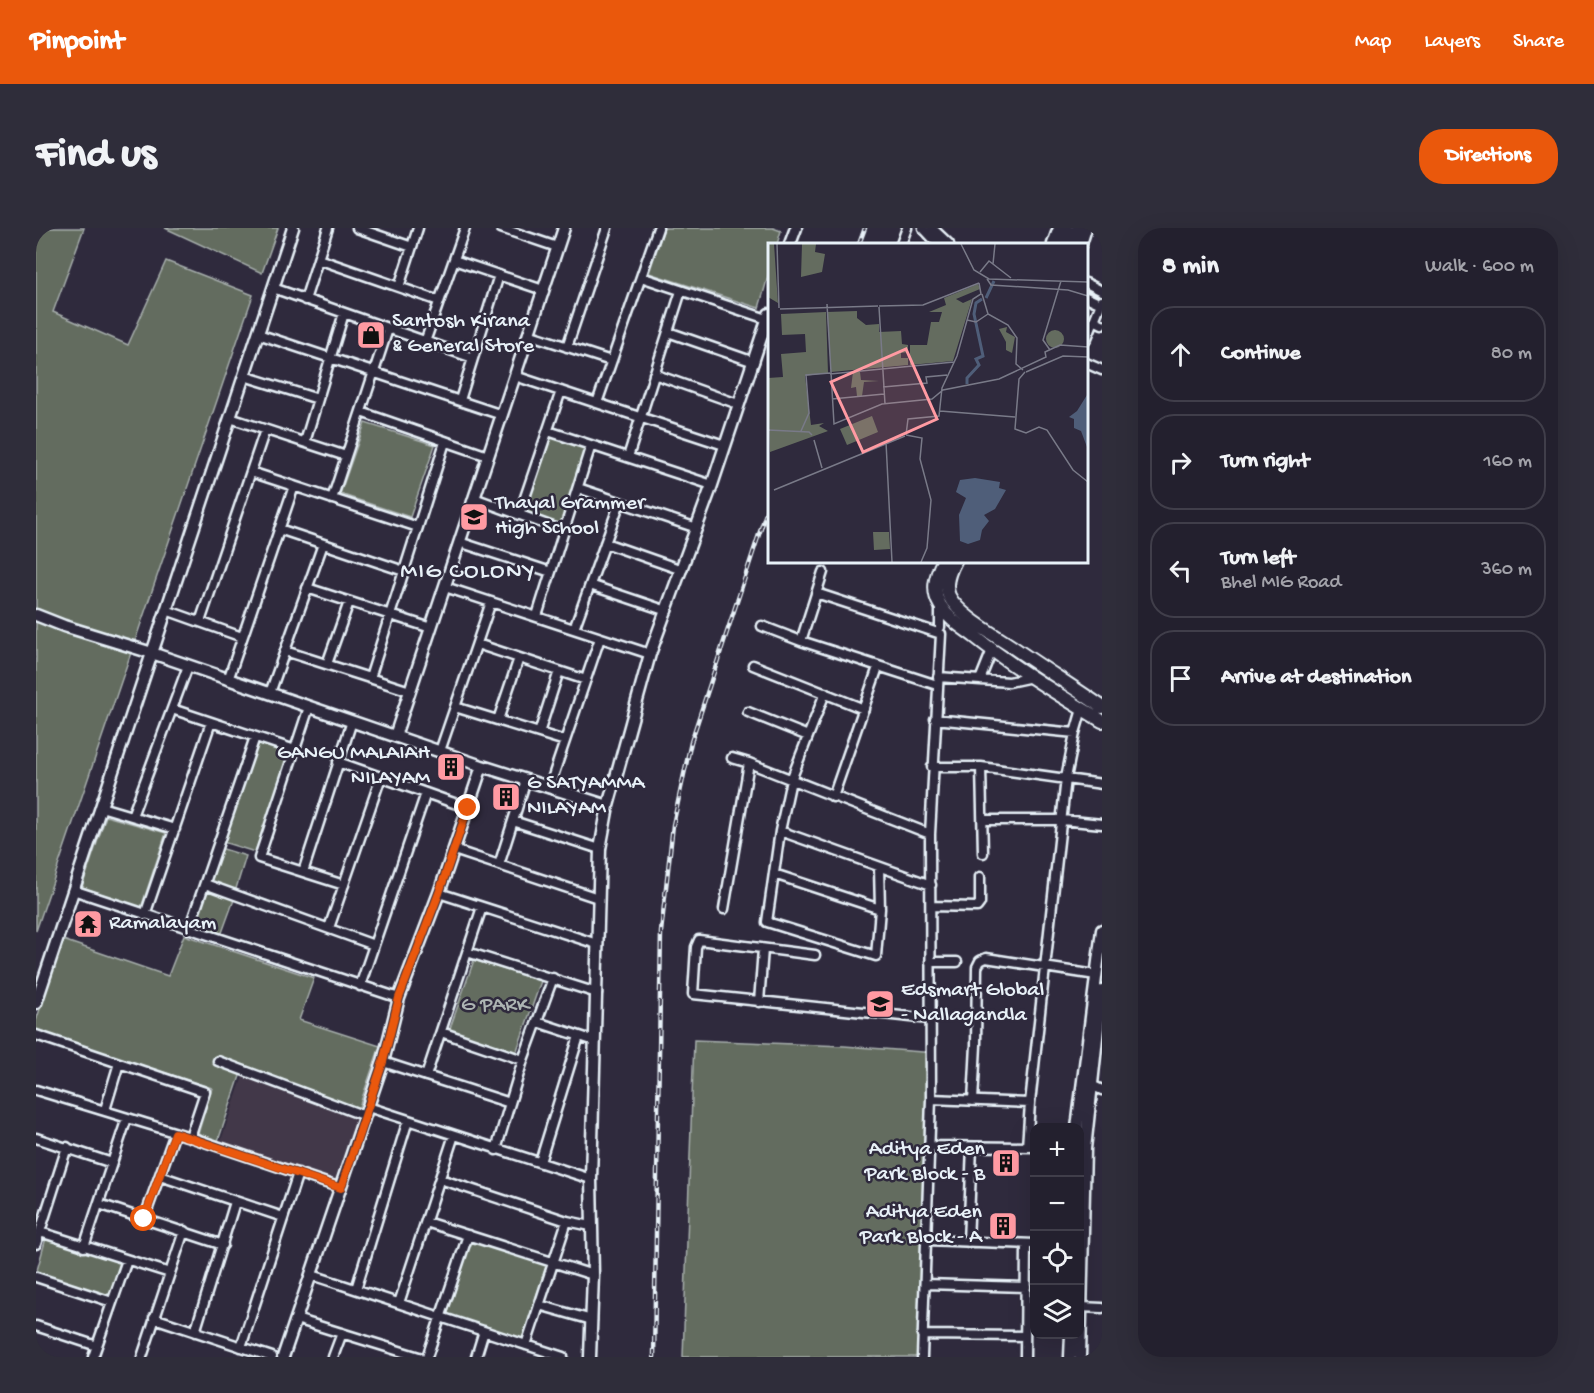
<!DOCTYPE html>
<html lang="en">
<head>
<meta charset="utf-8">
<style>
  body { margin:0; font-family:"Gochi Hand",sans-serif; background:#2f2d3a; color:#f1f3f6 }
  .controls { position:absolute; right:18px; bottom:18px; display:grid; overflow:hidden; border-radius:12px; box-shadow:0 6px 24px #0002 }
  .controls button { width:54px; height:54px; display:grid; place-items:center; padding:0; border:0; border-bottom:2px solid #403e4a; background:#23202e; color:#f1f3f6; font:30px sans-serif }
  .stop { position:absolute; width:18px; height:18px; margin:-14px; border:4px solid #ea580c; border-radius:50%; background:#fff }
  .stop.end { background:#ea580c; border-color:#fff; box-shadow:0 2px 6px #0008 }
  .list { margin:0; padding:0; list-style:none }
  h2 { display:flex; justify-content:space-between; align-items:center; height:78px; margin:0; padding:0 24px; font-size:26px }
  h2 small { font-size:20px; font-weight:400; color:#a3a3aa }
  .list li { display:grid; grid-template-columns:39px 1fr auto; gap:18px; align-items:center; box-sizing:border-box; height:96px; margin:0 12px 12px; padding:0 12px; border:2px solid #403e4a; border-radius:24px }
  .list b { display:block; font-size:22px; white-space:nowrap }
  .list p { margin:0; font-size:20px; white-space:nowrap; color:#a3a3aa }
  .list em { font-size:20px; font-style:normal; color:#a3a3aa }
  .icon { flex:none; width:33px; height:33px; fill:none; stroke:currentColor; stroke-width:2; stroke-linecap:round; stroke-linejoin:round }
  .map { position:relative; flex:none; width:1066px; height:1129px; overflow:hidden; border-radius:24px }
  header { display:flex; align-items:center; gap:36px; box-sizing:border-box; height:84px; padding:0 30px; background:#ea580c; color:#fff }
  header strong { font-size:28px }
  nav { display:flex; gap:33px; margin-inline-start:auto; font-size:21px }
  .intro { display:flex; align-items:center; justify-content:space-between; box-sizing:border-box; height:144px; padding:0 36px }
  h1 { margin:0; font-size:42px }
  .button { padding:15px 27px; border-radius:24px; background:#ea580c; color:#fff; font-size:21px; font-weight:700 }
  main { display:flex; gap:36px; padding:0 36px }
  aside { flex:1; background:#23202e; border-radius:24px; box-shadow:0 6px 24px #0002 }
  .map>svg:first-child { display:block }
  .built { fill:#423848 }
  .green { fill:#646c5f; stroke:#a6aeac; stroke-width:1.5 }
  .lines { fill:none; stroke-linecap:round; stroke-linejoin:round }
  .minor-casing { stroke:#e8f1f8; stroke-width:13 }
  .tertiary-casing { stroke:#e8f1f8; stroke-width:15 }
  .secondary-casing { stroke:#e8f1f8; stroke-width:16 }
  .minor { stroke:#2f2a3d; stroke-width:8 }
  .tertiary { stroke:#2f2a3d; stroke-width:10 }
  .secondary { stroke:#2f2a3d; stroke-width:12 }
  .rail-casing { stroke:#e8f1f8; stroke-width:4.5 }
  .rail { stroke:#2f2a3d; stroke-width:2; stroke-dasharray:7; stroke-linecap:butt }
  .route { stroke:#ea580c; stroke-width:8 }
  .labels { text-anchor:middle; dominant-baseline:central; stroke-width:5; stroke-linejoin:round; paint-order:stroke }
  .poi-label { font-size:22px; fill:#e8f1f8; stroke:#2f2a3d; text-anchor:start }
  .park-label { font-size:22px; fill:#adb5b3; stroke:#2f2a3d }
  .neighbourhood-label { font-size:24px; letter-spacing:1.5px; fill:#e8f1f8; stroke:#2f2a3d }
  .inset-river { fill:none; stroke:#4f5e79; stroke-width:3 }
  .inset-road { fill:none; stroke:#797a88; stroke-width:1.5 }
  .view { fill:#ff9aa2; fill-opacity:0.15; stroke:#ff9aa2; stroke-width:3 }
  .inset-edge { fill:none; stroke:#e8f1f8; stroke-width:3 }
</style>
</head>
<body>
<header>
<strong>Pinpoint</strong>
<nav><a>Map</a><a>Layers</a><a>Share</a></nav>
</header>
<div class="intro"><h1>Find us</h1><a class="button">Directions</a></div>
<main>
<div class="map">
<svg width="1066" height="1129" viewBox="0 0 1066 1129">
  <rect width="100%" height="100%" fill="#2f2a3d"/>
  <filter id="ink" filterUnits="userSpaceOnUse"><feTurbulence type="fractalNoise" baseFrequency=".0167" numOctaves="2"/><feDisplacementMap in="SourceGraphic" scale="12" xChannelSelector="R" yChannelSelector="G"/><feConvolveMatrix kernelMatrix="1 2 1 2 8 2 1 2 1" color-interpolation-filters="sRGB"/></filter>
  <g filter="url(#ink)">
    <path class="built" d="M 207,848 L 322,888 L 298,954 L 183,918 Z"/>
    <path class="green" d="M 0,0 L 48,0 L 17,84 L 92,117 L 130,33 L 217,67 L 0,703 Z
      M 129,0 L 242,0 L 226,45 Z
      M 628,0 L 737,0 L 745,3 L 741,16 L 733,16 L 733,45 L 723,80 L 613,45 Z
      M 329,195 L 399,217 L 374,289 L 304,266 Z
      M 515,209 L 549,220 L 525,297 L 489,284 Z
      M 221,515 L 254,526 L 219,624 L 187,614 Z
      M 70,588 L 130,605 L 105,680 L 46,659 Z
      M 184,620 L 210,628 L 199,664 L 173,655 Z
      M 171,659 L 199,669 L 184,710 L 157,700 Z
      M 148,707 L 278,750 L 263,792 L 344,818 L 322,882 L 205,845 L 182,913 L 162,906 L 176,860 L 0,803 L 0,793 L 27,712 L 132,748 Z
      M 438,732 L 505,753 L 480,825 L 413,803 Z
      M 658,812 L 808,818 L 899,825 L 889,1129 L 647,1129 Z
      M 10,1010 L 85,1033 L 74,1070 L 0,1046 Z
      M 436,1011 L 511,1036 L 486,1111 L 411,1087 Z"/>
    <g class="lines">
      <g class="minor-casing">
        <path id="minor" d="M 321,0 L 376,19
          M 465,0 L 521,19
          M 887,0 L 902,16
          M 896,0 L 913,16
          M 865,16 L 871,0
          M 282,31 L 403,73
          M 418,32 L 507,62
          M 605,49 L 731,91
          M 1050,55 L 1066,63
          M 363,59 L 382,0
          M 237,60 L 437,130
          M 1050,69 L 1065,76
          M 269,72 L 292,0
          M 1058,92 L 1066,96
          M 632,104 L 718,134
          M 222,106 L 466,187
          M 492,106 L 575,133
          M 1050,112 L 1066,73
          M 389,114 L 429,0
          M 531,119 L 571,0
          M 1050,135 L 1066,142
          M 618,146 L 702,176
          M 208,148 L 282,171
          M 479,148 L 688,217
          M 424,172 L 463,47
          M 561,175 L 622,0
          M 325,184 L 452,228
          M 194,190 L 310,228
          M 512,203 L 676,257
          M 269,214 L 308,85
          M 592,229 L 645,63
          M 215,244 L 382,299
          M 542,260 L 661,300
          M 438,270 L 528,303
          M 296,271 L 352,101
          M 483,287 L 525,163
          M 243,301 L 368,343
          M 423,314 L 515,344
          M 569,315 L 646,342
          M 554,357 L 631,383
          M 409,359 L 614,426
          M 271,360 L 395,400
          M 780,365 L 905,406 L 894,606 L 895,871 L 886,1129
          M 904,378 L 904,399
          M 130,382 L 206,409
          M 501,388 L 555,217
          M 164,394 L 229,202
          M 726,398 L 765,413 L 901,457
          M 538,401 L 584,274
          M 765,413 L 787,344
          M 441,416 L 550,452
          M 249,423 L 374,463
          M 291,436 L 313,374
          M 717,437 L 828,481
          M 902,449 L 973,454 L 996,449
          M 334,450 L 409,214
          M 192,452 L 258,258
          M 944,452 L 956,422
          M 234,465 L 287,316
          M 789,465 L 755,552 L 744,603 L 731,694 L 840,728 L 844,681 L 843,639
          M 273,479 L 223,630 L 308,657
          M 419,479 L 529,513
          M 136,481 L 259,522
          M 712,484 L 772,508
          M 899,491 L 1039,505
          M 462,492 L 483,430
          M 503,505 L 523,443
          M 404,523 L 455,374
          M 696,530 L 713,535 L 894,606
          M 302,534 L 432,580
          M 896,539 L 945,539 L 1066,556
          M 945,539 L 947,625
          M 513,560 L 564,410
          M 797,569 L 842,439
          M 65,579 L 139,601
          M 96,588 L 152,438
          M 947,592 L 1026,592 L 1066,596
          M 477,593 L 564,621
          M 744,603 L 895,657
          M 418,622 L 562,670
          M 463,637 L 490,552
          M 267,644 L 316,493
          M 738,646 L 844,681
          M 169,656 L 338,717
          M 37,662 L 363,770
          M 403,665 L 561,716
          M 895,678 L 941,679 L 944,675 L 944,649
          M 688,681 L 713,535
          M 109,687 L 175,494
          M 293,700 L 345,549
          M 153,701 L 219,509
          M 431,724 L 561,765
          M 779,727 L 663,712 L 660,719 L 657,766 L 894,791
          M 894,734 L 921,734
          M 324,758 L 390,565
          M 723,774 L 727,721
          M 501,794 L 559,813
          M 405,804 L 487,832
          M 0,807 L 169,864 L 154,909
          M 182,833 L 329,888
          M 347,834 L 474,875 L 487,832 L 517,750
          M 390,848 L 446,679
          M 1055,857 L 1066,862
          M 0,862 L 154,909 L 305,960
          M 895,871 L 994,875 L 1030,550 L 1039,505 L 1046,481
          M 937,873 L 940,817 L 941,739 L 944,733 L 950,730 L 1060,747
          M 332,879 L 555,951
          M 69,882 L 83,835
          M 0,910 L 76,935
          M 893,918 L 999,919
          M 991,919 L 994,875
          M 460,922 L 474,875
          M 504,934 L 543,808
          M 124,948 L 247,989
          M 404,951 L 531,993 L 555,998
          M 63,976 L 187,1017
          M 108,991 L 139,905
          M 390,994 L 557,1047
          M 4,1004 L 134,1045
          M 890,1012 L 999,1016
          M 932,1014 L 936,919
          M 0,1016 L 31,919
          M 48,1019 L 91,890
          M 276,1047 L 527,1129
          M 0,1049 L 76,1074
          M 890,1056 L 990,1059
          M 320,1061 L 372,892
          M 363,1075 L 418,907
          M 503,1077 L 556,1092
          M 1044,1079 L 1066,1080
          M 118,1090 L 236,1129
          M 260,1091 L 383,1129
          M 0,1098 L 61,1118
          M 159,1104 L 199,974
          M 886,1107 L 989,1108
          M 490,1117 L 531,993
          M 205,1119 L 262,945
          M 57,1129 L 91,1032
          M 106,1129 L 148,1003
          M 297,1129 L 306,1105
          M 391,1129 L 432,1007
          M 440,1129 L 448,1103
          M 989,1129 L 990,1016"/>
      </g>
      <g class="tertiary-casing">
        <path id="tertiary" d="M 754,16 L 760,0
          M 1017,16 L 1023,0
          M 1045,16 L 1050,0
          M 0,387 L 28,398 L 116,425 L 446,538 L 572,578
          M 359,508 L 528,0
          M 0,775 L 257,0
          M 1041,900 L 1066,702
          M 247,1129 L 347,834 L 363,770 L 403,665 L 446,538
          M 554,1129 L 557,1047 L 555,951 L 564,621 L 572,578 L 614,426 L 676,257 L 733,86
          M 1034,1129 L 1035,1106
          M 1044,1129 L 1049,921 L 1066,763"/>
      </g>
      <g class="secondary-casing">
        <path id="secondary" d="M 1025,16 L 1030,0
          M 1036,16 L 1042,0
          M 907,333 C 900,347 895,362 904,377 C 912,391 926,399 938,408 C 978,440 1022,466 1066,493
          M 919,333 C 913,344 908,356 913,368 C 923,388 959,407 978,420 C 1007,440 1037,459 1066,479"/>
      </g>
      <use href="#minor" class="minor"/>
      <use href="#tertiary" class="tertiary"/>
      <use href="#secondary" class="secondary"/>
      <g class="rail-casing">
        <path id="rail" d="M 823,16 L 829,0
          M 618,1129 L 625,704 L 637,597 L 655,514 L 733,276"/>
      </g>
      <use href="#rail" class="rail"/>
    </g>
  </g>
  <g class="lines" filter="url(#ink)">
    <path class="route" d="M 108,991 L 139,905 L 305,960 L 347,834 L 363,770 L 403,665 L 432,580"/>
  </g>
  <defs>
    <g id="shop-square" transform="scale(1.5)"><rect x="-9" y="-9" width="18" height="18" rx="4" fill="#ff9aa2" stroke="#2f2a3d"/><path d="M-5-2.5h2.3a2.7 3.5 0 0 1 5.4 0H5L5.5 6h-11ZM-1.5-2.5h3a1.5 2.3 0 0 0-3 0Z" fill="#111"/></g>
    <g id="university-square" transform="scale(1.5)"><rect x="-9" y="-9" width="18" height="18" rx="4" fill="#ff9aa2" stroke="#2f2a3d"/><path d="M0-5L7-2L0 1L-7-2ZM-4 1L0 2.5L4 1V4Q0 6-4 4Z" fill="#111"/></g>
    <g id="building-square" transform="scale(1.5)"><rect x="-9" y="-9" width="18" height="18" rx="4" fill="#ff9aa2" stroke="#2f2a3d"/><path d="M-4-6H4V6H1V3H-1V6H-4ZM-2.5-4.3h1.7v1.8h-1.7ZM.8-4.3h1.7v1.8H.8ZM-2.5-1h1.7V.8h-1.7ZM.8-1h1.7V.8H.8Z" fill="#111"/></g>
    <g id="temple-square" transform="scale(1.5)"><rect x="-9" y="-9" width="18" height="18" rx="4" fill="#ff9aa2" stroke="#2f2a3d"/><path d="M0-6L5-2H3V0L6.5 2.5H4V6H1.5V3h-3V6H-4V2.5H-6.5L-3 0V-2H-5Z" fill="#111"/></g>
  </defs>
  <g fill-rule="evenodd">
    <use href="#shop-square" x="335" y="107"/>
    <use href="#university-square" x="438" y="289"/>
    <use href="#building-square" x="415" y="539"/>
    <use href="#building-square" x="470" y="569"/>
    <use href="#temple-square" x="52" y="696"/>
    <use href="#university-square" x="844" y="776"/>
    <use href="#building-square" x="970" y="935"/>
    <use href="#building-square" x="967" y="998"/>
  </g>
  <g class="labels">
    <g class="poi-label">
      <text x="356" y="94">Santosh Kirana<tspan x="356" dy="25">&amp; General Store</tspan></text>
      <text x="459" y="276">Thayal Grammer<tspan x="459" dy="25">High School</tspan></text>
      <text x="394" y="526" text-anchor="end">GANGU MALAIAH<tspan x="394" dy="25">NILAYAM</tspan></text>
      <text x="491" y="556">G SATYAMMA<tspan x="491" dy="25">NILAYAM</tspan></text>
      <text x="73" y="696">Ramalayam</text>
      <text x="865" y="763">Edsmart Global<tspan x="865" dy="25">- Nallagandla</tspan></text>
      <text x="949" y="922" text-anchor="end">Aditya Eden<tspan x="949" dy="25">Park Block - B</tspan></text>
      <text x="946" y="985" text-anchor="end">Aditya Eden<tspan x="946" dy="25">Park Block - A</tspan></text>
    </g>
    <g class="park-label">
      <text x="459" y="778">G PARK</text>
    </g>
    <g class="neighbourhood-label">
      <text x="432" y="344">MIG COLONY</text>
    </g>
  </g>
  <g transform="translate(732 15)">
    <rect width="320" height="320" fill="#2f2a3d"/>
    <path d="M 0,1 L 6,1 L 10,60 L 0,54 ZM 34,1 L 48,1 L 47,9 L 57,11 L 54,29 L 33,34 ZM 210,41 L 212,46 L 188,56 L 195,60 L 204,56 L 185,118 L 142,122 L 142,102 L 159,102 L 163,79 L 171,79 L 174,69 L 161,69 L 178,62 L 176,55 ZM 89,68 L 89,75 L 98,82 L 111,81 L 111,89 L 133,88 L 134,101 L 140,102 L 140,109 L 133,110 L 133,115 L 140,115 L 140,122 L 63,129 L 59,69 ZM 58,69 L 60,130 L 37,133 L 43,182 L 56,180 L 51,183 L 60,188 L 2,209 L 0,135 L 15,134 L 13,111 L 38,109 L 37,91 L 14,92 L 13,71 ZM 239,84 L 238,89 L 247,94 L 244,110 L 238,107 L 238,99 L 231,86 ZM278 96a9 9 0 1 1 18 0a9 9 0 1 1-18 0ZM 85,129 L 92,129 L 93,137 L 111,138 L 96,139 L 94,153 L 89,153 L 88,144 L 83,145 ZM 104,173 L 110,189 L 79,202 L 72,186 ZM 105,289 L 121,289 L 122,306 L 106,307 Z" fill="#646c5f"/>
    <path d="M 319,152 L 319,204 L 313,188 L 306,185 L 306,176 L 301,174 L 309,168 ZM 207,235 L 232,239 L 231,245 L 238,247 L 227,266 L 216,272 L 221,278 L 214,287 L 212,297 L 200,301 L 192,298 L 191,272 L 198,255 L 188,249 L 192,237 Z" fill="#4f5e79"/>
    <path class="inset-river" d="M 218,55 L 226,38M 199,141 L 199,135 L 211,122 L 208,116 L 215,113 L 206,71 L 208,60 L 214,56"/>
    <path class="inset-road" d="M 9,1 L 11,65M 193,1 L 206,27 L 221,36 L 320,39M 225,21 L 227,1M 212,29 L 221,18 L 243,35M 219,36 L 223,42 L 300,47 L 320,53M 214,51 L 220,71 L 240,82 L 249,95 L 248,121 L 255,127M 59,61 L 66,181 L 114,161 L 164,156 L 175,147 L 231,136 L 278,114 L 277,109 L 292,102 L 320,104M 111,63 L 155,62 L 211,40M 111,64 L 117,161M 12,66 L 110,63M 199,77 L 208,79 L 220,71M 282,107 L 275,97 L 293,38M 257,129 L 251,136 L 247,186 L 258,190 L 271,184 L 279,187 L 305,227 L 320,239M 258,129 L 295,113 L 320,114M 62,131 L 186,119M 115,144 L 159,140 L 158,134 L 179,132M 64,156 L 116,151M 172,168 L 247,174M 0,187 L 41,189 L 44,192M 33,188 L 41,170 L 38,132 L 62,130M 138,192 L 140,176 L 171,173 L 174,145 L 189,113 L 205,56 L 213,51 L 211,40M 138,192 L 154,195 L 152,216 L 163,257 L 159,305 L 153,319M 46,197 L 54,225M 118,199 L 124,319M 6,247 L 137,193"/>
    <path class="view" d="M 138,106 L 169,176 L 95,209 L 63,139 Z"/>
    <rect width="320" height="320" class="inset-edge"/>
  </g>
</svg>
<div class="controls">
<button>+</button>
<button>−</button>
<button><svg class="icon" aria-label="locate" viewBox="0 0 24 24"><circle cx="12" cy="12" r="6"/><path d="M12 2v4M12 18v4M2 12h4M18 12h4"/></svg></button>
<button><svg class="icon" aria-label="layers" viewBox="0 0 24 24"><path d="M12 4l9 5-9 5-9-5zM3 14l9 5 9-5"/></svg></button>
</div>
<div class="stop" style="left:108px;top:991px"></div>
<div class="stop end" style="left:432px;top:580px"></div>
</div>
<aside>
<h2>8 min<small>Walk · 600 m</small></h2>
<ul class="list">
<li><svg class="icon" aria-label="ahead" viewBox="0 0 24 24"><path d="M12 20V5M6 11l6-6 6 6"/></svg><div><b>Continue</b></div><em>80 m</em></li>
<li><svg class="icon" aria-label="right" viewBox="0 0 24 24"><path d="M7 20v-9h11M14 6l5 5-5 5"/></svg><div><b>Turn right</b></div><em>160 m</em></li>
<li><svg class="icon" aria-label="left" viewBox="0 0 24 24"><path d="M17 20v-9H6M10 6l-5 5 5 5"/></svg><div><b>Turn left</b><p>Bhel MIG Road</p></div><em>360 m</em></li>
<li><svg class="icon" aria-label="arrive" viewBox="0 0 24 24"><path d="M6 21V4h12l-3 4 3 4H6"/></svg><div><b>Arrive at destination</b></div></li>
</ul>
</aside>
</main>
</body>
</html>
